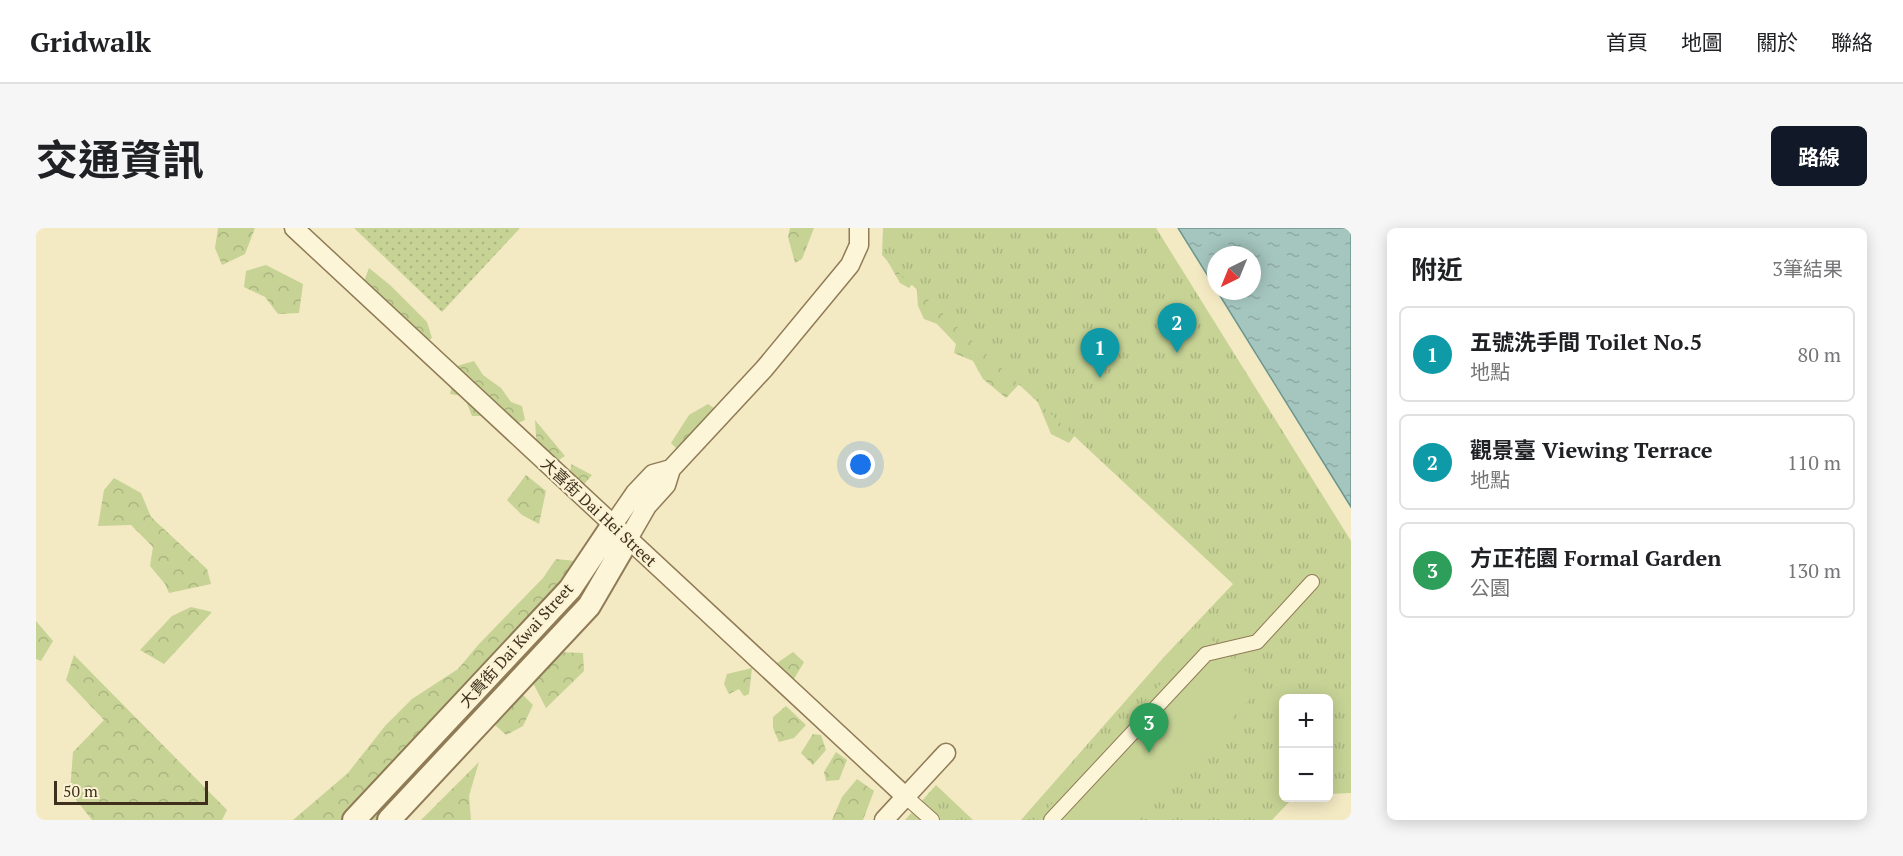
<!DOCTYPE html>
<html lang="zh-TW">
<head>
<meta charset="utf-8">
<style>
  body { margin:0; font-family:"PT Serif","Noto Sans TC",serif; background:#f6f6f6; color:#202124 }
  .controls { position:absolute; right:18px; bottom:18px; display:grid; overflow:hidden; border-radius:9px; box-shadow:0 3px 15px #0003 }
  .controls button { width:54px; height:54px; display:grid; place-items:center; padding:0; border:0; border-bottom:2px solid #e0e0e0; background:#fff; color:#202124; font:30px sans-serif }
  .compass { position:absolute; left:1171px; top:18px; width:54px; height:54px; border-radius:50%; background:#fff; box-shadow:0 3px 15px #0003; rotate:223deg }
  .scale { position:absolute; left:18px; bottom:15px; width:154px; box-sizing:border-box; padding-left:6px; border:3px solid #3e301d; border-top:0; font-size:16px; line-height:21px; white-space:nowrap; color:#3e301d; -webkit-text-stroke:4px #faf2d3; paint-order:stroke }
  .you { position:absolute; left:825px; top:237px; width:21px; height:21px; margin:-15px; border:4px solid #fff; border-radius:50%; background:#1a73e8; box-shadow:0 0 0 9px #1a73e833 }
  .badge { display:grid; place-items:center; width:39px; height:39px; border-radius:50%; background:#111827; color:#fff; font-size:20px; font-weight:700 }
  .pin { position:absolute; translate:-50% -50px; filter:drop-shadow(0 2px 3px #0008) }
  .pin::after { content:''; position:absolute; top:32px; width:21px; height:18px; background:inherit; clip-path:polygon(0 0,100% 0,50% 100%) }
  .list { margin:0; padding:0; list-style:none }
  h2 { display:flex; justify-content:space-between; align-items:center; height:78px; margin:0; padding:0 24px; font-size:26px }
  h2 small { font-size:20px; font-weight:400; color:#757577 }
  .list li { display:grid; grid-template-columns:39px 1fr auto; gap:18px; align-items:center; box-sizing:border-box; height:96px; margin:0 12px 12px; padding:0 12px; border:2px solid #e0e0e0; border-radius:9px }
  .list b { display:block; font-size:22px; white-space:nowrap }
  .list p { margin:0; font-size:20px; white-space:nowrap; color:#757577 }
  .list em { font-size:20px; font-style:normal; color:#757577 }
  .map { position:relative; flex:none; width:1315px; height:592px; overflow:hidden; border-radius:9px }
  header { display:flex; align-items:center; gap:36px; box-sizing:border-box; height:84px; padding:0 30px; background:#fff; border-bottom:2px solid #e0e0e0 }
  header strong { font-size:28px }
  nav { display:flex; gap:33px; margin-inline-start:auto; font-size:21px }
  .intro { display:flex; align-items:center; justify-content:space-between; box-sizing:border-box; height:144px; padding:0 36px }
  h1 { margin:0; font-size:42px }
  .button { padding:15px 27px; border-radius:9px; background:#111827; color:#fff; font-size:21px; font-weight:700 }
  main { display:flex; gap:36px; padding:0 36px }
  aside { flex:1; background:#fff; border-radius:9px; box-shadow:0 3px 15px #0003 }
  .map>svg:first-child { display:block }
  .grass { fill:url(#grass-dots) }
  .forest { fill:url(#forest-crowns) }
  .park { fill:url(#park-tufts) }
  .garden { fill:#c6d395 }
  .water { fill:url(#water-ripples); stroke:#6b958f; stroke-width:1.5 }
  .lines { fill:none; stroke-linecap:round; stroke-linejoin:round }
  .pedestrian-casing { stroke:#907b57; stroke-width:16 }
  .minor-casing { stroke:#907b57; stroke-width:21 }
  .tertiary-casing { stroke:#907b57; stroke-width:26 }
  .pedestrian { stroke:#fdf5d7; stroke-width:14 }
  .minor { stroke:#fdf5d7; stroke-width:18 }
  .tertiary { stroke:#fdf5d7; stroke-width:22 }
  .labels { text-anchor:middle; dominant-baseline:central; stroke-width:4.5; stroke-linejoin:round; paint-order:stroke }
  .street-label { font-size:16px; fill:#3e301d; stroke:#faf2d3 }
</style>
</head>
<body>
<header>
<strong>Gridwalk</strong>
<nav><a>首頁</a><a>地圖</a><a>關於</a><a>聯絡</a></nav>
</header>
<div class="intro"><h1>交通資訊</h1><a class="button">路線</a></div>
<main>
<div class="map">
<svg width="1315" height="592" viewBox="0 0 1315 592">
  <defs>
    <pattern id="grass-dots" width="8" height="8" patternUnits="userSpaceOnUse" patternTransform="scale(1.5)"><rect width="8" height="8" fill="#c6d395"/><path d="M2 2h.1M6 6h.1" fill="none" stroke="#abb580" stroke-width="1.8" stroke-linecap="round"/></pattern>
    <pattern id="forest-crowns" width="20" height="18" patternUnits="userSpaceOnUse" patternTransform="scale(1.5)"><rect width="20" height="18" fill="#c6d395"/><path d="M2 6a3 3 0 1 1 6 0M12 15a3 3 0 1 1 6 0" fill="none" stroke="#abb580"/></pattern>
    <pattern id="park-tufts" width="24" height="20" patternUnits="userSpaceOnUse" patternTransform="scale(1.5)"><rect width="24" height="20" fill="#c6d395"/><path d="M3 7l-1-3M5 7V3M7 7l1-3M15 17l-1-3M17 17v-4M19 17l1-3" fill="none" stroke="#abb580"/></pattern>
    <pattern id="water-ripples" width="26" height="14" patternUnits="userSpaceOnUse" patternTransform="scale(1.5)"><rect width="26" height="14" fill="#a5c6bf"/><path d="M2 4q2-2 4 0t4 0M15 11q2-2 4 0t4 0" fill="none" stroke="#8faaa4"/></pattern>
  </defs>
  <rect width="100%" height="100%" fill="#f3e9c3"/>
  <path class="grass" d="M 318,0 L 484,0 L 406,84 Z"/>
  <path class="forest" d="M 182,0 L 219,0 L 209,26 L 186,37 L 179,20 Z
    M 754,0 L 778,0 L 766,31 L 759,35 L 752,9 Z
    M 930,0 L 946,31 L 964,26 L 963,0 L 965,0 L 978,47 L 1016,98 L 1043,117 L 1051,127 L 1070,129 L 1063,106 L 1045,84 L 1063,73 L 1077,105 L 1096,123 L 1100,138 L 1045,149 L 986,71 L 970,75 L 1001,118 L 981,121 L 981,131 L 1013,153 L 1048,195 L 1033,215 L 1015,206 L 991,148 L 970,170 L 947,151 L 937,133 L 918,125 L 920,116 L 901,96 L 888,91 L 882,78 L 880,52 L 873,60 L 864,55 L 847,25 L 905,26 Z
    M 230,37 L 267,56 L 263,85 L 242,86 L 229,69 L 208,59 L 210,43 Z
    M 333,40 L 354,57 L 391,94 L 396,110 L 375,123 C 366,102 343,87 323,75 L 327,56 Z
    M 438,133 L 447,147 L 465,160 L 475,174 L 486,178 L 489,192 L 466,201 L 452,188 L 436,188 L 428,168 L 414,166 L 421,138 Z
    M 672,176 L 687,186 L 674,202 L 669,220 L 649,229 L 635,215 L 653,187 Z
    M 499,192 L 529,228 L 506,243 L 500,208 Z
    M 535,236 L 556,247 L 537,269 L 533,265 Z
    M 490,247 L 510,263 L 503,296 L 486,287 L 471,272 Z
    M 78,250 L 105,265 L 115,289 L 171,341 L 175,356 L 133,365 L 129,356 L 114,338 L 117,319 L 95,297 L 62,298 L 68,262 Z
    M 520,331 L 549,334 L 444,460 L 439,496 L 352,592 L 257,592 L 312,545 L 349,498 L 376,471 L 422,441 L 443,416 L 507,350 Z
    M 155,379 L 176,384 L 128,436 L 104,422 L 136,388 Z
    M 0,393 L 17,413 L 5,433 L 0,431 Z
    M 521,424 L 547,425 L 548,443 L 510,480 L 495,451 Z
    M 757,424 L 768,434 L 758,451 L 742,441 L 741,435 Z
    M 38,427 L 191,582 L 186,592 L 56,592 L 34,564 L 37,524 L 68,492 L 30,452 Z
    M 716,440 L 713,466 L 708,468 L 703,461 L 693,466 L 688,456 L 691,446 Z
    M 486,466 L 497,477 L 487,498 L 470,507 L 458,496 Z
    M 750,478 L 770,497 L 758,510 L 743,514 L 737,500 L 737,489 Z
    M 777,506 L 785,507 L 790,522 L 777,537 L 765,525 Z
    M 800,524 L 811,532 L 803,552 L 790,553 L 788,544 Z
    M 443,534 L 433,568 L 435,592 L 385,592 Z
    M 821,551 L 838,563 L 827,592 L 796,592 L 806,569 Z"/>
  <path class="park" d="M 847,0 L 1120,0 L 1315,313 L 1315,565 L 1293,566 L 1292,470 L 1248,470 L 1248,570 L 1257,570 L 1236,592 L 985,592 L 1128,429 L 1197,356 L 861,43 L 846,27 Z
    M 900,557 L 937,592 L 869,592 Z"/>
  <path class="garden" d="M 1170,406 L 1226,458 L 1103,592 L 1001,592 Z"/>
  <path class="water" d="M 1142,0 L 1315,0 L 1315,279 L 1181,63 L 1216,63 L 1216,27 L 1180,27 L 1180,61 Z"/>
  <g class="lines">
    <g class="pedestrian-casing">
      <path id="pedestrian" d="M 869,568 L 896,592
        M 1015,592 L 1170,426 L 1221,414 L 1276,354"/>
    </g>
    <g class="minor-casing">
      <path id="minor" d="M 258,0 L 869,568
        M 577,297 L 599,265 L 617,246 L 635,241
        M 592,311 L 611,278 L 630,257 L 635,241 L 728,141 L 814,37 L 823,17 L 823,0
        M 848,592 L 910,525"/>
    </g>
    <g class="tertiary-casing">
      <path id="tertiary" d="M 318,592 L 534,361 L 577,297
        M 353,592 L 553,378 L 592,311"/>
    </g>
    <use href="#pedestrian" class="pedestrian"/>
    <use href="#minor" class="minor"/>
    <use href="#tertiary" class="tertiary"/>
  </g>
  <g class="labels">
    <g class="street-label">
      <text transform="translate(563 284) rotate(43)">大喜街 Dai Hei Street</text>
      <text transform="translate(480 417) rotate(-48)">大貴街 Dai Kwai Street</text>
    </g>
  </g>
</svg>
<div class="controls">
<button>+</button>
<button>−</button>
</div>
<svg class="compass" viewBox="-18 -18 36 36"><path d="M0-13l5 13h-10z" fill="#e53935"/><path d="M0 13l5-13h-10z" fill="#757577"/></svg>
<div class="scale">50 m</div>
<div class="you"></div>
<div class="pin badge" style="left:1064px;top:150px;background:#0f9aa8">1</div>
<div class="pin badge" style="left:1141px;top:125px;background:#0f9aa8">2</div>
<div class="pin badge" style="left:1113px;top:525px;background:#2e9e5b">3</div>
</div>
<aside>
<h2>附近<small>3筆結果</small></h2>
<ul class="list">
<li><span class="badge" style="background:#0f9aa8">1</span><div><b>五號洗手間 Toilet No.5</b><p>地點</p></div><em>80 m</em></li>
<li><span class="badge" style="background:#0f9aa8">2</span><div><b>觀景臺 Viewing Terrace</b><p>地點</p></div><em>110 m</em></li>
<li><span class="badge" style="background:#2e9e5b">3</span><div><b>方正花園 Formal Garden</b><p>公園</p></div><em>130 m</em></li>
</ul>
</aside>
</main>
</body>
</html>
